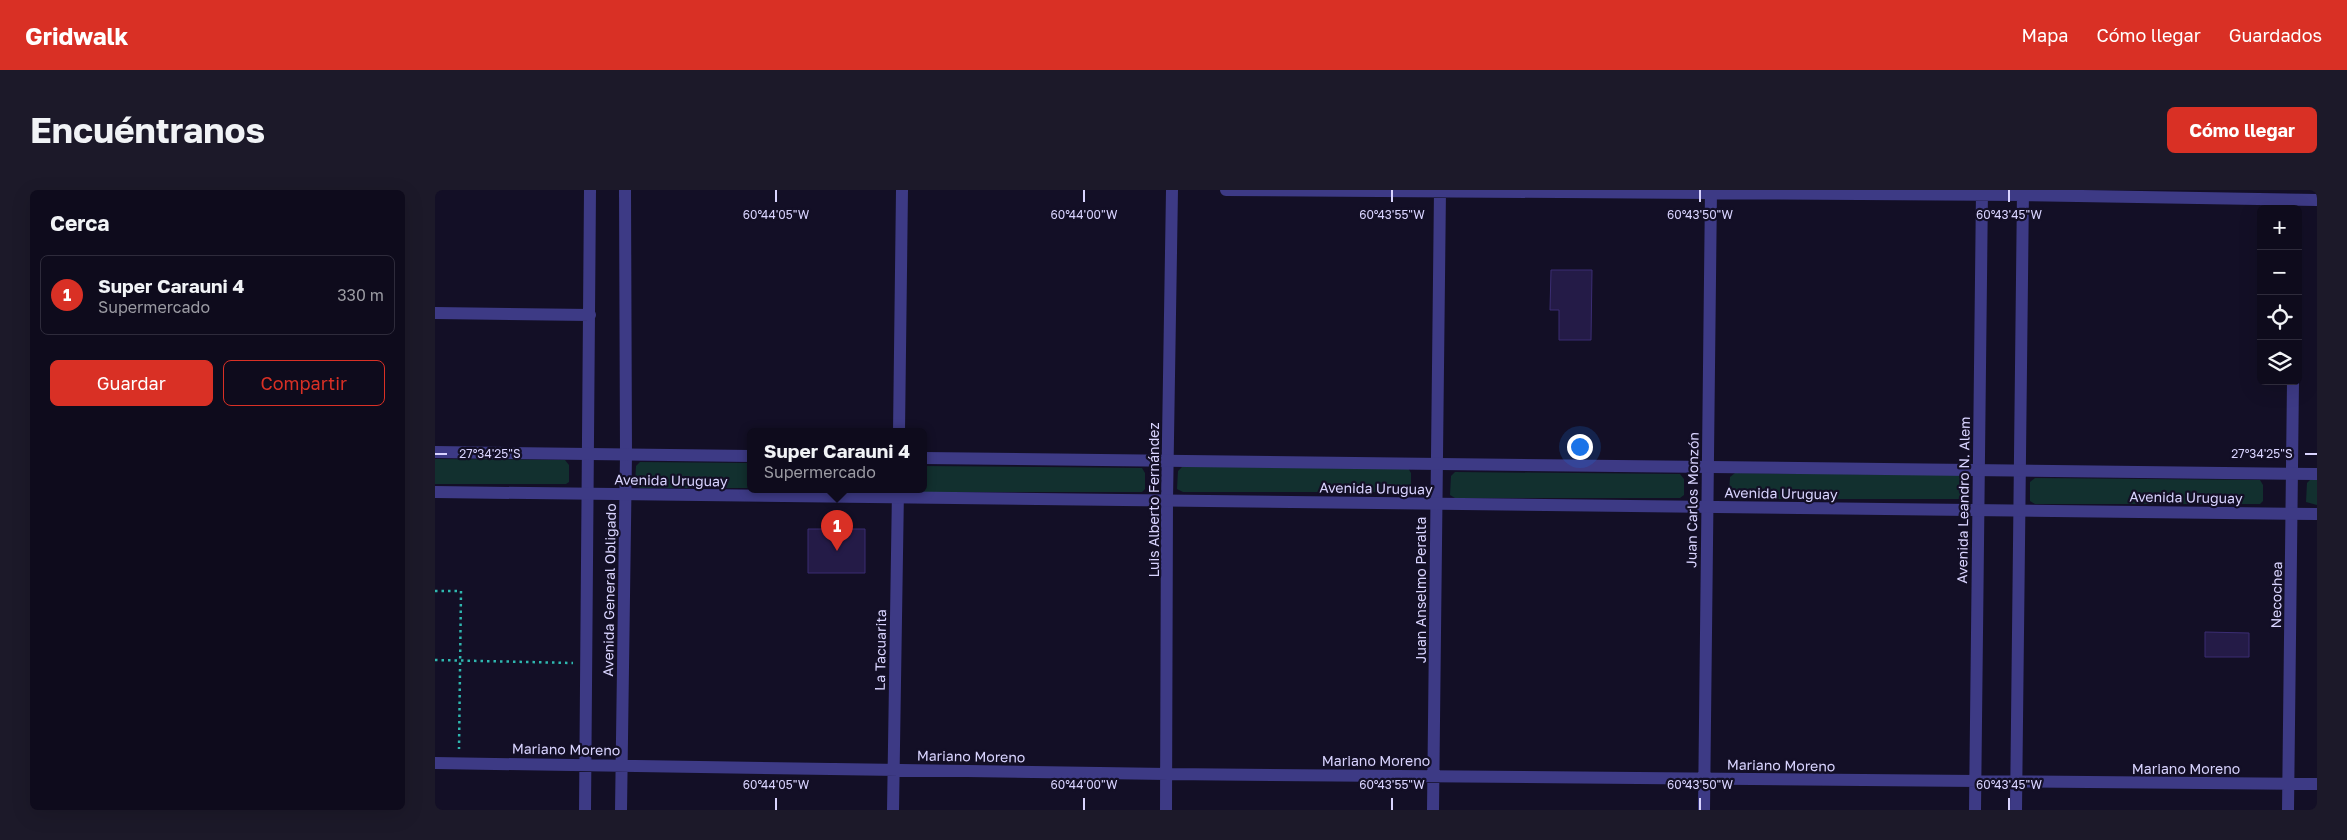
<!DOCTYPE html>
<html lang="es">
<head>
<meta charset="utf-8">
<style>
  body { margin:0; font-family:"Golos Text",sans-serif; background:#1c1929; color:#f1f3f6 }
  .controls { position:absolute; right:15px; top:15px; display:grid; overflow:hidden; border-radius:8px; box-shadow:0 5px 20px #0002 }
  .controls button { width:45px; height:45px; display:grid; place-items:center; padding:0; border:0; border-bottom:1px solid #2e2b3b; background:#0e0b1c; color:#f1f3f6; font:25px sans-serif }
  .you { position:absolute; left:1144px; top:256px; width:18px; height:18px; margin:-12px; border:4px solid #fff; border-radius:50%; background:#1a73e8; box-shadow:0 0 0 8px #1a73e833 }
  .badge { display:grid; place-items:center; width:32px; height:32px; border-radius:50%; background:#d93025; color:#fff; font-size:16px; font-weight:700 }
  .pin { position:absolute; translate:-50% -41px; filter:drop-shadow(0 1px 2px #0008) }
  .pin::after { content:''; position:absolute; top:26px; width:18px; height:15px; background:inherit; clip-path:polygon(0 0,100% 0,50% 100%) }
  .popup { position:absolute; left:312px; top:238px; width:180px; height:65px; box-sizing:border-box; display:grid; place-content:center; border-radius:8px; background:#0e0b1c; filter:drop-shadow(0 1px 4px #0005); font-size:16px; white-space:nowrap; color:#9b9ba3 }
  .popup b { font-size:19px; color:#f1f3f6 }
  .popup::after { content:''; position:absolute; left:50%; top:100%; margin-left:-10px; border:10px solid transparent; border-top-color:#0e0b1c }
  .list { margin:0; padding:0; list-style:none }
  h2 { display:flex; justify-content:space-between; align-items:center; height:65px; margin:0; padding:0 20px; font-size:21px }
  h2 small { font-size:16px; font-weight:400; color:#9b9ba3 }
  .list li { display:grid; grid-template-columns:32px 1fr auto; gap:15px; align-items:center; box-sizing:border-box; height:80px; margin:0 10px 10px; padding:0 10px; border:1px solid #2e2b3b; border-radius:8px }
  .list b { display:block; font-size:19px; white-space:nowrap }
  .list p { margin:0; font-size:16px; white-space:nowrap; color:#9b9ba3 }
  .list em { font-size:16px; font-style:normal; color:#9b9ba3 }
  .actions { display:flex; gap:10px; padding:15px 20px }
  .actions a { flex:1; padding:11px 0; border:1px solid #d93025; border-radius:8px; text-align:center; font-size:18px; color:#d93025 }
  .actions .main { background:#d93025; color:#fff }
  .icon { flex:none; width:28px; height:28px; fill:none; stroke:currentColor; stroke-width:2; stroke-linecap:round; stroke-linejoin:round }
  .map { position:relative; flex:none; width:1882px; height:620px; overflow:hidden; border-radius:8px }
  header { display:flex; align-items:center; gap:30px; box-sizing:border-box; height:70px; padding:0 25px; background:#d93025; color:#fff }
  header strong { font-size:24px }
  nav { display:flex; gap:28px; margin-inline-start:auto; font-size:18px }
  .intro { display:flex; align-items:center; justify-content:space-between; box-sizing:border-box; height:120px; padding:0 30px }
  h1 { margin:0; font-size:35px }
  .button { padding:12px 22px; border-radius:8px; background:#d93025; color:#fff; font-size:18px; font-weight:700 }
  main { display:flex; gap:30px; padding:0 30px }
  aside { flex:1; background:#0e0b1c; border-radius:8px; box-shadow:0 5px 20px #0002 }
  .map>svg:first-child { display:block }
  .green { fill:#12302f }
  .building { fill:#241b47; stroke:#3b2d73 }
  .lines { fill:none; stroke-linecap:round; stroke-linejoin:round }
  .path { stroke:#2fb8b0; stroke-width:2.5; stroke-dasharray:2.5 4; stroke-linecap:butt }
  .minor { stroke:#3d3a85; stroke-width:12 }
  .tertiary { stroke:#3d3a85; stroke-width:12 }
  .ticks { fill:none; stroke:#d9d4ff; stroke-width:2 }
  .labels { text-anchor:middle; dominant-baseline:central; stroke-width:4.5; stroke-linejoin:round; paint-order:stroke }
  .street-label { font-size:14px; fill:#d9d4ff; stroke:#130f26 }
  .ticks-label { font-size:12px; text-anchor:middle; fill:#d9d4ff; stroke:#130f26; stroke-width:4.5; stroke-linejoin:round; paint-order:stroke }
</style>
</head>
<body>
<header>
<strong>Gridwalk</strong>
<nav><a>Mapa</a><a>Cómo llegar</a><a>Guardados</a></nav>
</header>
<div class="intro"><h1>Encuéntranos</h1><a class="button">Cómo llegar</a></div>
<main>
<aside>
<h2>Cerca<small></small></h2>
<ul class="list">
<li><span class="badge">1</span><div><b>Super Carauni 4</b><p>Supermercado</p></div><em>330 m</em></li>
</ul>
<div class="actions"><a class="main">Guardar</a><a>Compartir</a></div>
</aside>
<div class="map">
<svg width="1882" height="620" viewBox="0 0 1882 620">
  <rect width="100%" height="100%" fill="#130f26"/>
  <path class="green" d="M 0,269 L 130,270 L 134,275 L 134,292 L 131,294 L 0,294 Z
    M 205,272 L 316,273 L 316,298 L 205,298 L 200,295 L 201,276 Z
    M 488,276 L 707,278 L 710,283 L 710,299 L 707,302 L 481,302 L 478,300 L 488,300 Z
    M 748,276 L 973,278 L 976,283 L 976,300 L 973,302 L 748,302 L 742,299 L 743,281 Z
    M 1020,282 L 1245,284 L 1249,289 L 1249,305 L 1245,308 L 1020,308 L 1015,305 L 1016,286 Z
    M 1300,283 L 1525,285 L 1528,290 L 1528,306 L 1525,309 L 1300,309 L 1294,305 L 1295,287 Z
    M 1600,288 L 1825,290 L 1828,295 L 1828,311 L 1825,314 L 1600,314 L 1595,311 L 1595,292 Z
    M 1876,289 L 1882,289 L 1882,315 L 1871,312 L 1872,293 Z"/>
  <path class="building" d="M 1116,80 L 1157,80 L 1156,150 L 1124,150 L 1124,120 L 1115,120 Z
    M 373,339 L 430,339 L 430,383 L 373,383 Z
    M 1770,442 L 1814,443 L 1814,467 L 1770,467 Z"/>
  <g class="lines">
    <path class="path" d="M 0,401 L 26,401 L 24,559
      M 0,470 L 138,473"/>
    <path class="minor" d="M 791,0 L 1588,5 L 1882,10
      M 0,123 L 155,125
      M 464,242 L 467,0
      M 0,573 L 732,584 L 1882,594
      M 150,620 L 155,0
      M 186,620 L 191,264 L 190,0
      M 458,620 L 463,300
      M 731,620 L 732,311 L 737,0
      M 998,620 L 1005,0
      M 1269,620 L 1276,0
      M 1540,620 L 1547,0
      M 1581,620 L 1588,0
      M 1853,620 L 1858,191"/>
    <path class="tertiary" d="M 0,262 L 316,266
      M 488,268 L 1882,284
      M 0,302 L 1882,324"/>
  </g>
  <path class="ticks" d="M 341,0 L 341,12M 649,0 L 649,12M 957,0 L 957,12M 1265,0 L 1265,12M 1574,0 L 1574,12M 0,264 L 12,264M 1870,264 L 1882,264M 341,608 L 341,620M 649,608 L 649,620M 957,608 L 957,620M 1265,608 L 1265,620M 1574,608 L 1574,620"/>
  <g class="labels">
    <g class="street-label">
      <text transform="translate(236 290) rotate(1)">Avenida Uruguay</text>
      <text transform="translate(941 298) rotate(1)">Avenida Uruguay</text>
      <text transform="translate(1346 303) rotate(1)">Avenida Uruguay</text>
      <text transform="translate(1751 307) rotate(1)">Avenida Uruguay</text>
      <text transform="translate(718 310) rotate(-90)">Luis Alberto Fernández</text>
      <text transform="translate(1257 310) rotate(-89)">Juan Carlos Monzón</text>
      <text transform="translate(1528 310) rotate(-89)">Avenida Leandro N. Alem</text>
      <text transform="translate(174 400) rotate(-89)">Avenida General Obligado</text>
      <text transform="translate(985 400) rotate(-90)">Juan Anselmo Peralta</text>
      <text transform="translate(1841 405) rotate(-89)">Necochea</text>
      <text transform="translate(445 460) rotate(-89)">La Tacuarita</text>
      <text transform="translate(131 559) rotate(1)">Mariano Moreno</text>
      <text transform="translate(536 566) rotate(1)">Mariano Moreno</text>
      <text x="941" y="570">Mariano Moreno</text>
      <text transform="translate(1346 575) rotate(1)">Mariano Moreno</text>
      <text x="1751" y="578">Mariano Moreno</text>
    </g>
  </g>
  <g class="ticks-label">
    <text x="341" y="29">60°44'05"W</text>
    <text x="649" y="29">60°44'00"W</text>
    <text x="957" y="29">60°43'55"W</text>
    <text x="1265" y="29">60°43'50"W</text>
    <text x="1574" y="29">60°43'45"W</text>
    <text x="55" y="268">27°34'25"S</text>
    <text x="1827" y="268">27°34'25"S</text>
    <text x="341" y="599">60°44'05"W</text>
    <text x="649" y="599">60°44'00"W</text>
    <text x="957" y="599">60°43'55"W</text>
    <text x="1265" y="599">60°43'50"W</text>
    <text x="1574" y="599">60°43'45"W</text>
  </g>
</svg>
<div class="controls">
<button>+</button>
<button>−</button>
<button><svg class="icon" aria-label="locate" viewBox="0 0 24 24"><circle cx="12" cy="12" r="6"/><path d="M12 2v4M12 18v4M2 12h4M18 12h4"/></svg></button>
<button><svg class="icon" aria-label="layers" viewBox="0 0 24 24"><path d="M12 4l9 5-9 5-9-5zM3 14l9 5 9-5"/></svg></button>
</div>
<div class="you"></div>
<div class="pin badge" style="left:402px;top:361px">1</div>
<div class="popup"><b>Super Carauni 4</b>Supermercado</div>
</div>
</main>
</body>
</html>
